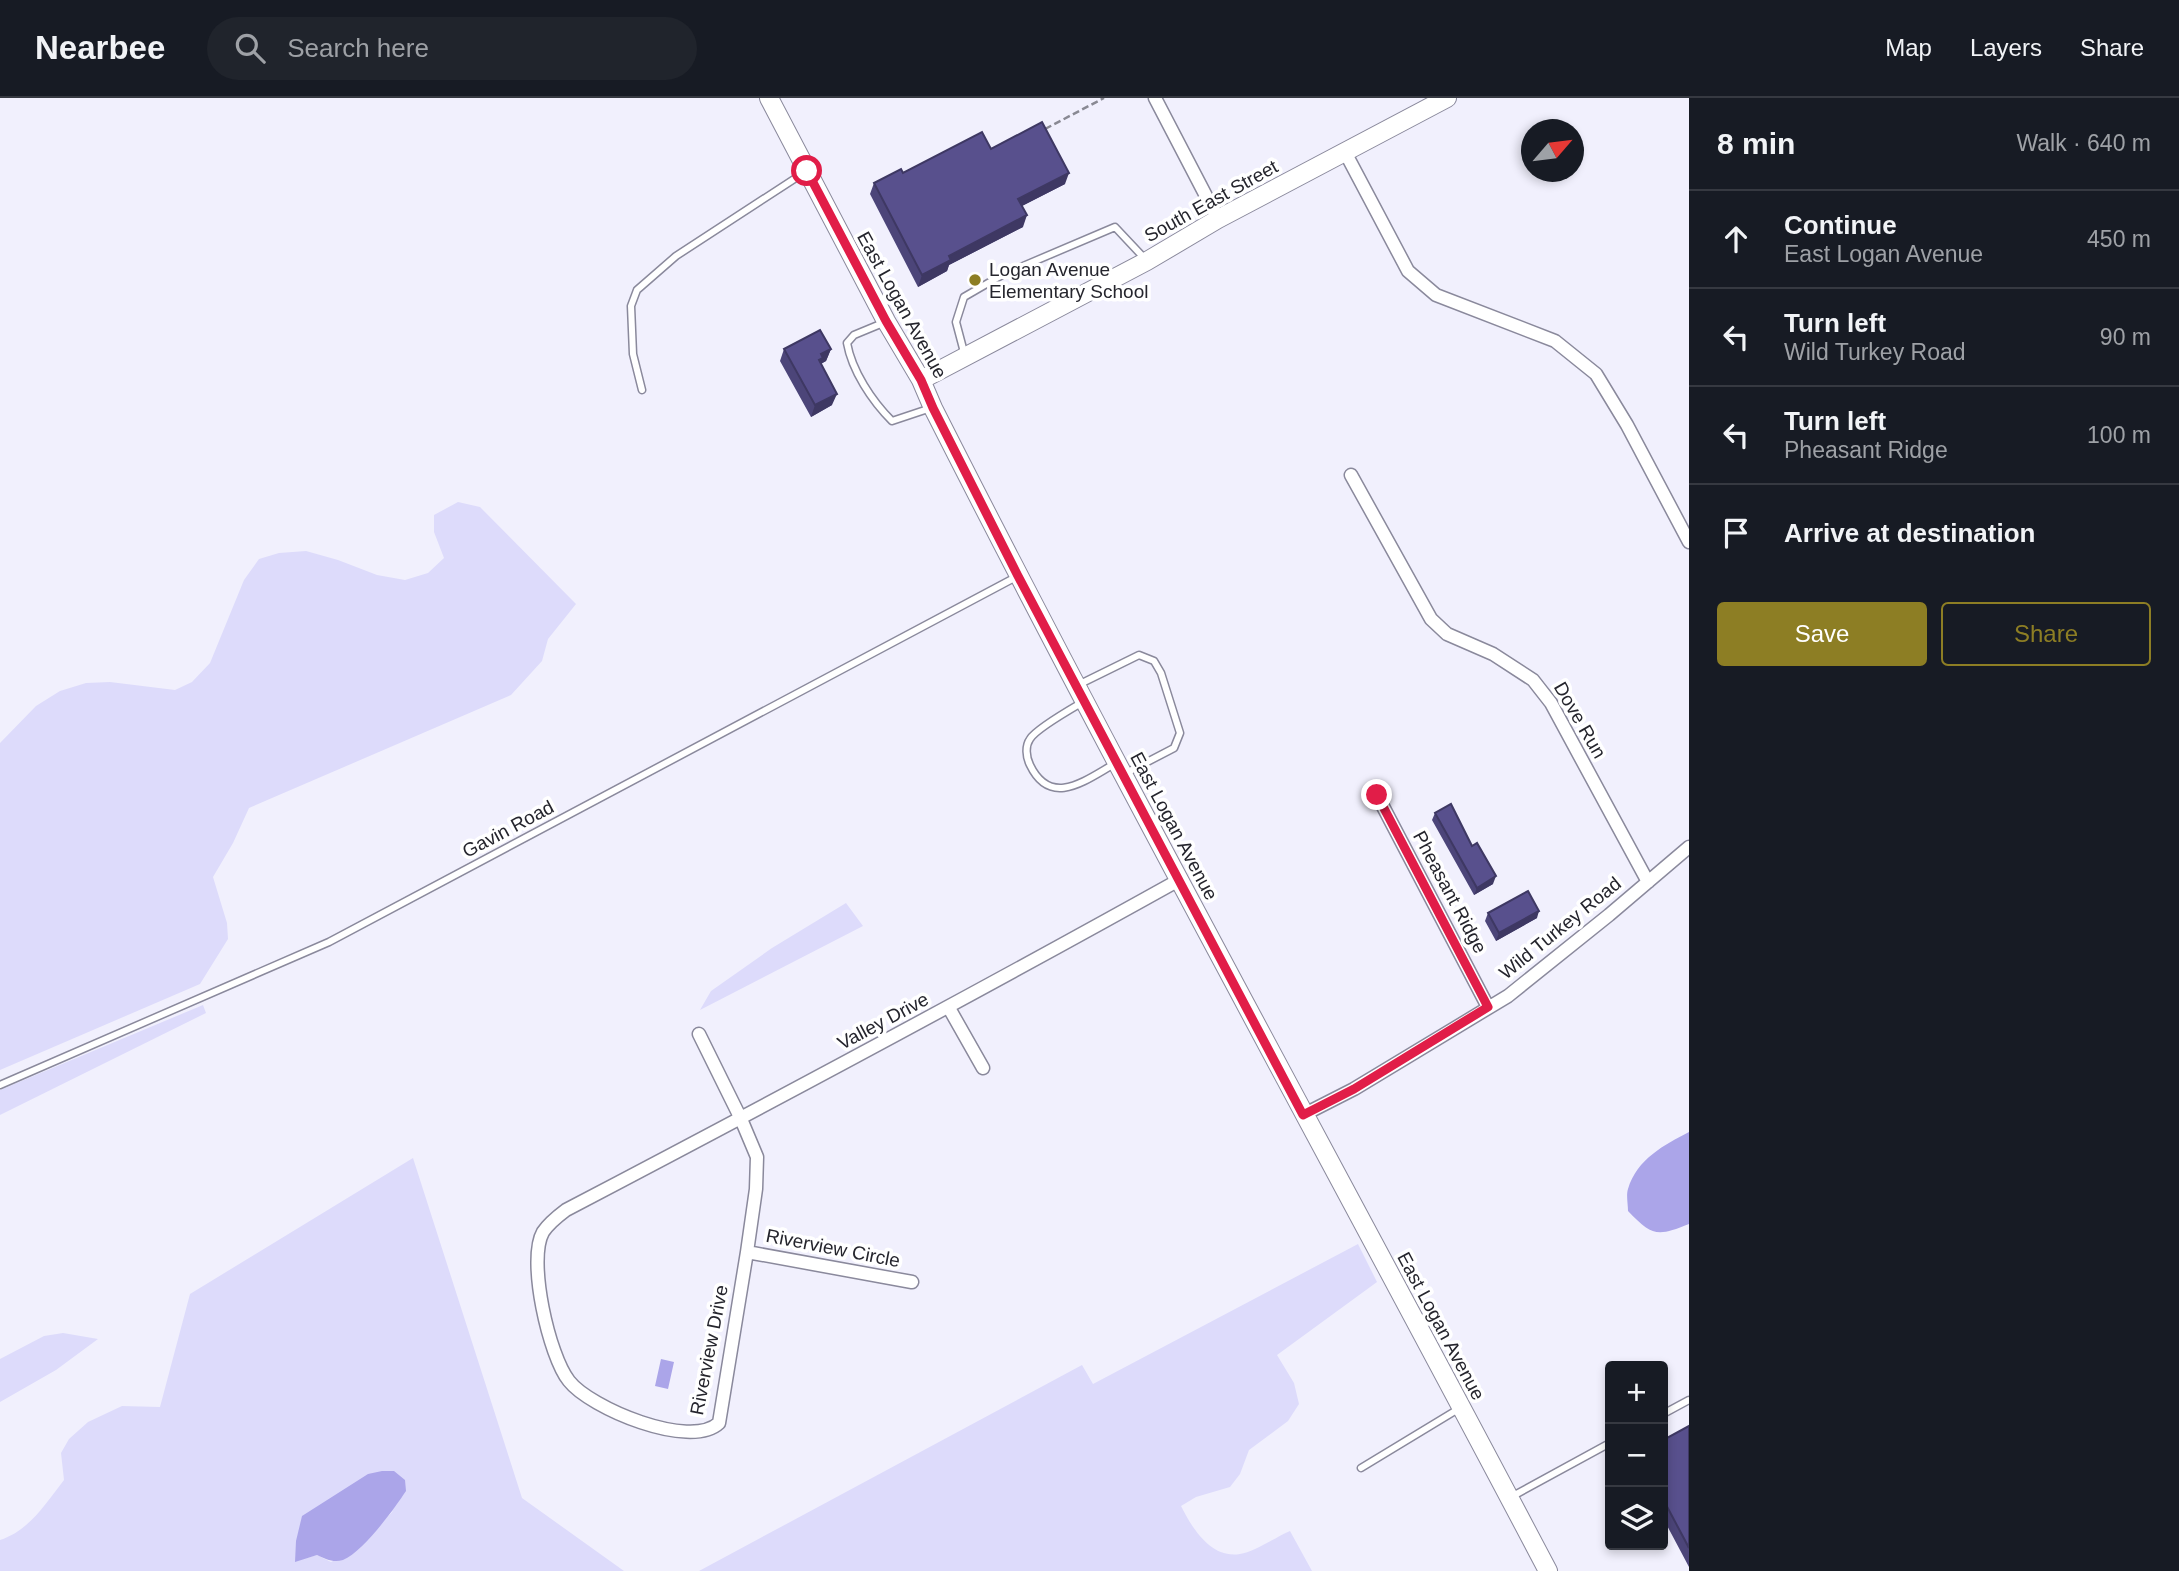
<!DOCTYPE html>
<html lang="en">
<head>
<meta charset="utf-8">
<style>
  body { margin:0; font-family:Arial,sans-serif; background:#20242c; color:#f1f3f6 }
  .controls { position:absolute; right:21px; bottom:21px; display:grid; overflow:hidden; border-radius:7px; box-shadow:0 4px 10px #0003 }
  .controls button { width:63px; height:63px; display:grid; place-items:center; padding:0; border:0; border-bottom:2px solid #363941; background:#171b24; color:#f1f3f6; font:35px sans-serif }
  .compass { position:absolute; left:1521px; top:21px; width:63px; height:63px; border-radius:50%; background:#171b24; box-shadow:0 4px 10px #0003; rotate:62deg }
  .stop { position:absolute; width:21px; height:21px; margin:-16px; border:5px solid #e11d48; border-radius:50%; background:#fff }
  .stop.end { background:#e11d48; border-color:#fff; box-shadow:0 2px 7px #0008 }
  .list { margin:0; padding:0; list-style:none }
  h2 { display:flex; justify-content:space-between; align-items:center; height:91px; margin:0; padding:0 28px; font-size:30px }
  h2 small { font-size:23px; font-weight:400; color:#9ea1a6 }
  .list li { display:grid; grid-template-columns:46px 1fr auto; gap:21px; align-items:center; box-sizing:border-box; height:98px; padding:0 28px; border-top:2px solid #363941 }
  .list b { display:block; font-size:26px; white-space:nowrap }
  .list p { margin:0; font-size:23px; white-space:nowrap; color:#9ea1a6 }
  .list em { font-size:23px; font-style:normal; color:#9ea1a6 }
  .actions { display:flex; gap:14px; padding:21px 28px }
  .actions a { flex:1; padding:16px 0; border:2px solid #8d7e24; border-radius:7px; text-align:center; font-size:24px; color:#8d7e24 }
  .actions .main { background:#8d7e24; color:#fff }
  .icon { flex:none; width:38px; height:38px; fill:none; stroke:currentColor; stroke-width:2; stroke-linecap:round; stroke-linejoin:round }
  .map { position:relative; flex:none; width:1689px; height:1473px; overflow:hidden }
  header { display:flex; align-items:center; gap:42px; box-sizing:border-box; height:98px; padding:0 35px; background:#171b24; border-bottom:2px solid #363941 }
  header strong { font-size:33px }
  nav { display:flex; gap:38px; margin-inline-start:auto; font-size:24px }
  .search { width:490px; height:63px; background:#20242c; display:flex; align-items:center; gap:18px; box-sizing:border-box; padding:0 24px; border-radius:38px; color:#9ea1a6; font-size:26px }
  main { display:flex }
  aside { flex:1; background:#171b24 }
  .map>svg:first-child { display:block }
  .green { fill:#dddbfb; fill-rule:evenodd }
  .water { fill:#aba5e9 }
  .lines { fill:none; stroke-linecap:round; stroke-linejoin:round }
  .lane-casing { stroke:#8a899c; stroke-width:9 }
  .street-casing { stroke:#8a899c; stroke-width:15 }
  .secondary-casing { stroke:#8a899c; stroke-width:20 }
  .path { stroke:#898993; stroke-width:2.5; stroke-dasharray:7 3.5; stroke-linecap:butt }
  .lane { stroke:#fff; stroke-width:6 }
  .street { stroke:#fff; stroke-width:12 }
  .secondary { stroke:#fff; stroke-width:18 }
  .wall { fill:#4c4579 }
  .shaded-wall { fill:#3e3863 }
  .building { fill:#58508d; stroke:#3e3863; stroke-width:2 }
  .route { stroke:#e11d48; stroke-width:9 }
  .poi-dot { fill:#8d7e24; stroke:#fff; stroke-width:2.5 }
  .labels { text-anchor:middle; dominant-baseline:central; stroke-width:7; stroke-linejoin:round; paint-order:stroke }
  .street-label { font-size:19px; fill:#25252d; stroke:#fff }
  .poi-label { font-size:19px; fill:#25252d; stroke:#fff; text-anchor:start }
</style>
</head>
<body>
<header>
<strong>Nearbee</strong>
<div class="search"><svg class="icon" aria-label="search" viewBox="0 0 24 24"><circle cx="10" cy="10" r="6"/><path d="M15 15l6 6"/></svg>Search here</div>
<nav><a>Map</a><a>Layers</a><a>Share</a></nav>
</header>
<main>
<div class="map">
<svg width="1689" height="1473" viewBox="0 0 1689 1473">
  <rect width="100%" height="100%" fill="#f1f0fd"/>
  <path class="green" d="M 458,404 L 480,409 L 576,506 L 548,541 L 542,563 L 511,597 L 249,710 L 233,745 L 213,779 L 227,825 L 228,841 L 200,886 L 0,972 L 0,645 L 36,608 L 60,593 L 86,585 L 110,584 L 175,592 L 192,584 L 210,565 L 244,482 L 259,461 L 279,455 L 306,453 L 338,462 L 377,477 L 405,482 L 428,475 L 444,460 L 434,434 L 434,417 Z
    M 846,805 L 863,828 L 700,912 L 711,893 L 772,850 Z
    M 203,907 L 206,915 L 0,1017 L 0,992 Z
    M 413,1060 L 522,1400 L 624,1473 L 0,1473 L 0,1442 C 29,1433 46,1405 64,1382 L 61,1355 L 69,1341 L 88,1324 L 122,1308 L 160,1309 L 190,1196 ZM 393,1413 L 357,1451 L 331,1464 L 317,1457 L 295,1463 Z
    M 1358,1146 L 1377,1184 L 1277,1257 L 1294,1285 L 1299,1306 L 1288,1323 L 1249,1352 L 1240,1376 L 1230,1389 L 1196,1399 L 1181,1408 C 1192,1430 1211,1461 1240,1456 C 1254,1454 1276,1439 1290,1433 L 1312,1473 L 699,1473 L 1082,1267 L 1093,1286 Z
    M 63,1235 L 98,1241 L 56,1272 L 0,1304 L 0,1261 L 44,1238 Z"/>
  <path class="water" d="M 1689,1034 L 1689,1126 C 1657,1139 1652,1138 1628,1113 C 1628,1106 1626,1097 1628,1091 C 1637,1061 1664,1047 1689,1034 Z
    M 661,1261 L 674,1264 L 668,1291 L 655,1288 Z
    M 382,1373 L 394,1373 L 405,1382 L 406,1393 C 394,1411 363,1454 343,1462 C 333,1465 326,1461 317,1457 L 295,1464 L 296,1443 L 302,1418 L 368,1376 Z"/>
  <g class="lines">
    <g class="lane-casing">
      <path id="lane" d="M 883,225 L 854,237 L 847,245 C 852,273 872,303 892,323 L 931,310
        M 965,258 L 956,224 L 964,199 L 1002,177 L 1115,129 L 1146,162
        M 642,292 L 633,256 L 631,208 L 637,192 L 676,158 L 805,74
        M 1078,587 L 1139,557 L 1154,563 L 1161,575 L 1180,635 L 1174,650 L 1126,675
        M 1083,604 C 1071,611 1036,631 1030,641 C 1025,648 1026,659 1030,667 C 1051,711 1087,681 1116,665
        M 0,987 L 329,844 L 1018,478
        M 1663,1316 L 1689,1302
        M 1361,1370 L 1460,1310
        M 1511,1399 L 1610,1345"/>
    </g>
    <g class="street-casing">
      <path id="street" d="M 1155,0 L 1218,121
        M 1345,54 L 1408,173 L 1436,197 L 1555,243 L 1596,276 L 1627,327 L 1689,444
        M 1351,377 L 1431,521 L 1447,536 L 1493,556 L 1533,582 L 1551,605 L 1648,784
        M 1377,697 L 1488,909
        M 949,910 L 983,970
        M 699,936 L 741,1021 L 757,1059 L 756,1091 L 747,1154 L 719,1325 C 690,1352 590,1310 569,1283 C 549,1258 527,1162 543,1134 C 549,1125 558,1118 566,1112 C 772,1004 976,895 1179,782
        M 1303,1017 L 1354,991 L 1508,898 L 1609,817 L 1689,749
        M 747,1154 L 912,1184"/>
    </g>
    <g class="secondary-casing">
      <path id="secondary" d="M 769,0 L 886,223 L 921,282 L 933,310 C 1131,701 1344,1085 1548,1473
        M 921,282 L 1147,163 L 1218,121 L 1447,0"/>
    </g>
    <path class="path" d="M 1045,31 L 1104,0"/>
    <use href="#lane" class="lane"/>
    <use href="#street" class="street"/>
    <use href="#secondary" class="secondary"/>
  </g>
  <path class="wall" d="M 991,51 L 1065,86 L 1022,108 L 1023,129 L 949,167 L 947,173 L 918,189 L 870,96 L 874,85 Z
    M 784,251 L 831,251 L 826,263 L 821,266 L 832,307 L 811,319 L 780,263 Z
    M 1435,715 L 1472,748 L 1493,786 L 1474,797 L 1432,722 Z
    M 1488,815 L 1537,820 L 1496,843 L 1485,823 Z
    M 1689,1328 L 1689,1469 L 1663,1420 L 1663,1342 Z"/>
  <path class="shaded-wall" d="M 1069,75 L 1065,86 L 1014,112 L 1018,101 Z
    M 1027,117 L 1023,129 L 949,167 L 947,173 L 918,189 L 922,177 L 949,158 Z
    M 831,251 L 826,263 L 820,266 L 814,273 L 821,256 Z
    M 837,296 L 832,307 L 811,319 L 815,307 Z
    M 1496,778 L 1493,786 L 1474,797 L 1477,790 Z
    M 1539,813 L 1537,820 L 1496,843 L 1499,835 Z"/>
  <path class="building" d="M 1042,24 L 1069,75 L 1018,101 L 1027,117 L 949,158 L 951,162 L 922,177 L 874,85 L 901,71 L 903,75 L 982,34 L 991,51 Z
    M 820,232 L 831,251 L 821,256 L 823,260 L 819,262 L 837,296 L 815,307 L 784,251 Z
    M 1451,706 L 1472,748 L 1477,745 L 1496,778 L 1477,790 L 1435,715 Z
    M 1528,793 L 1539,813 L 1499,835 L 1488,815 Z
    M 1689,1328 L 1689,1450 L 1663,1401 L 1663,1342 Z"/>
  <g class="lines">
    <path class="route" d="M 807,73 L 886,223 L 921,282 L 933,310 L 1018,478 L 1303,1017 L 1354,991 L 1488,909 L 1377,697"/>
  </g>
  <circle class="poi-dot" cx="975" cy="182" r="7"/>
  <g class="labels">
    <g class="street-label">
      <text transform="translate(1211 103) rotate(-29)">South East Street</text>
      <text transform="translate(902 207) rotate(61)">East Logan Avenue</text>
      <text transform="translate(1580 622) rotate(60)">Dove Run</text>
      <text transform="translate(1174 728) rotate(62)">East Logan Avenue</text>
      <text transform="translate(508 731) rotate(-28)">Gavin Road</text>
      <text transform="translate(1450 794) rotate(62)">Pheasant Ridge</text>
      <text transform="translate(1560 830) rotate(-39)">Wild Turkey Road</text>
      <text transform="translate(883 923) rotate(-28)">Valley Drive</text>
      <text transform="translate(833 1150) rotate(11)">Riverview Circle</text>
      <text transform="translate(1441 1228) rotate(62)">East Logan Avenue</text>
      <text transform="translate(709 1252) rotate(-79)">Riverview Drive</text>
    </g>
    <g class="poi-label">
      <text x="989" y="171">Logan Avenue<tspan x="989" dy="22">Elementary School</tspan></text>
    </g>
  </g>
</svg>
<div class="controls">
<button>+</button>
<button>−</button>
<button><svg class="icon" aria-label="layers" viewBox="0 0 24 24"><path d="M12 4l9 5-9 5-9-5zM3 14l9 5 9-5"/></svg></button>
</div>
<svg class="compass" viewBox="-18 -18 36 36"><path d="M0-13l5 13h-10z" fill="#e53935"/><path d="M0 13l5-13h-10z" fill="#9ea1a6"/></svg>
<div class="stop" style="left:807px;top:73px"></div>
<div class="stop end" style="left:1377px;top:697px"></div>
</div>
<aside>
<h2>8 min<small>Walk · 640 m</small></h2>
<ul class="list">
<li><svg class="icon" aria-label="ahead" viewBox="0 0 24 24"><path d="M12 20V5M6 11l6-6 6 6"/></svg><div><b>Continue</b><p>East Logan Avenue</p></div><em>450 m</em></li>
<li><svg class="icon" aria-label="left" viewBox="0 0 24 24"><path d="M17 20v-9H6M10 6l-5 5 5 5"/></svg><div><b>Turn left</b><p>Wild Turkey Road</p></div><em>90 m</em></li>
<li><svg class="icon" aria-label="left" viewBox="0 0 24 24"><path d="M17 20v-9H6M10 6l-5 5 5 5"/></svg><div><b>Turn left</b><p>Pheasant Ridge</p></div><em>100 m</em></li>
<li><svg class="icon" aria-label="arrive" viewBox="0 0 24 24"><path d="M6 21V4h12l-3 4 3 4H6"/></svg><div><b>Arrive at destination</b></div></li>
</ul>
<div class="actions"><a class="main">Save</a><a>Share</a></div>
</aside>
</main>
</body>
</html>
